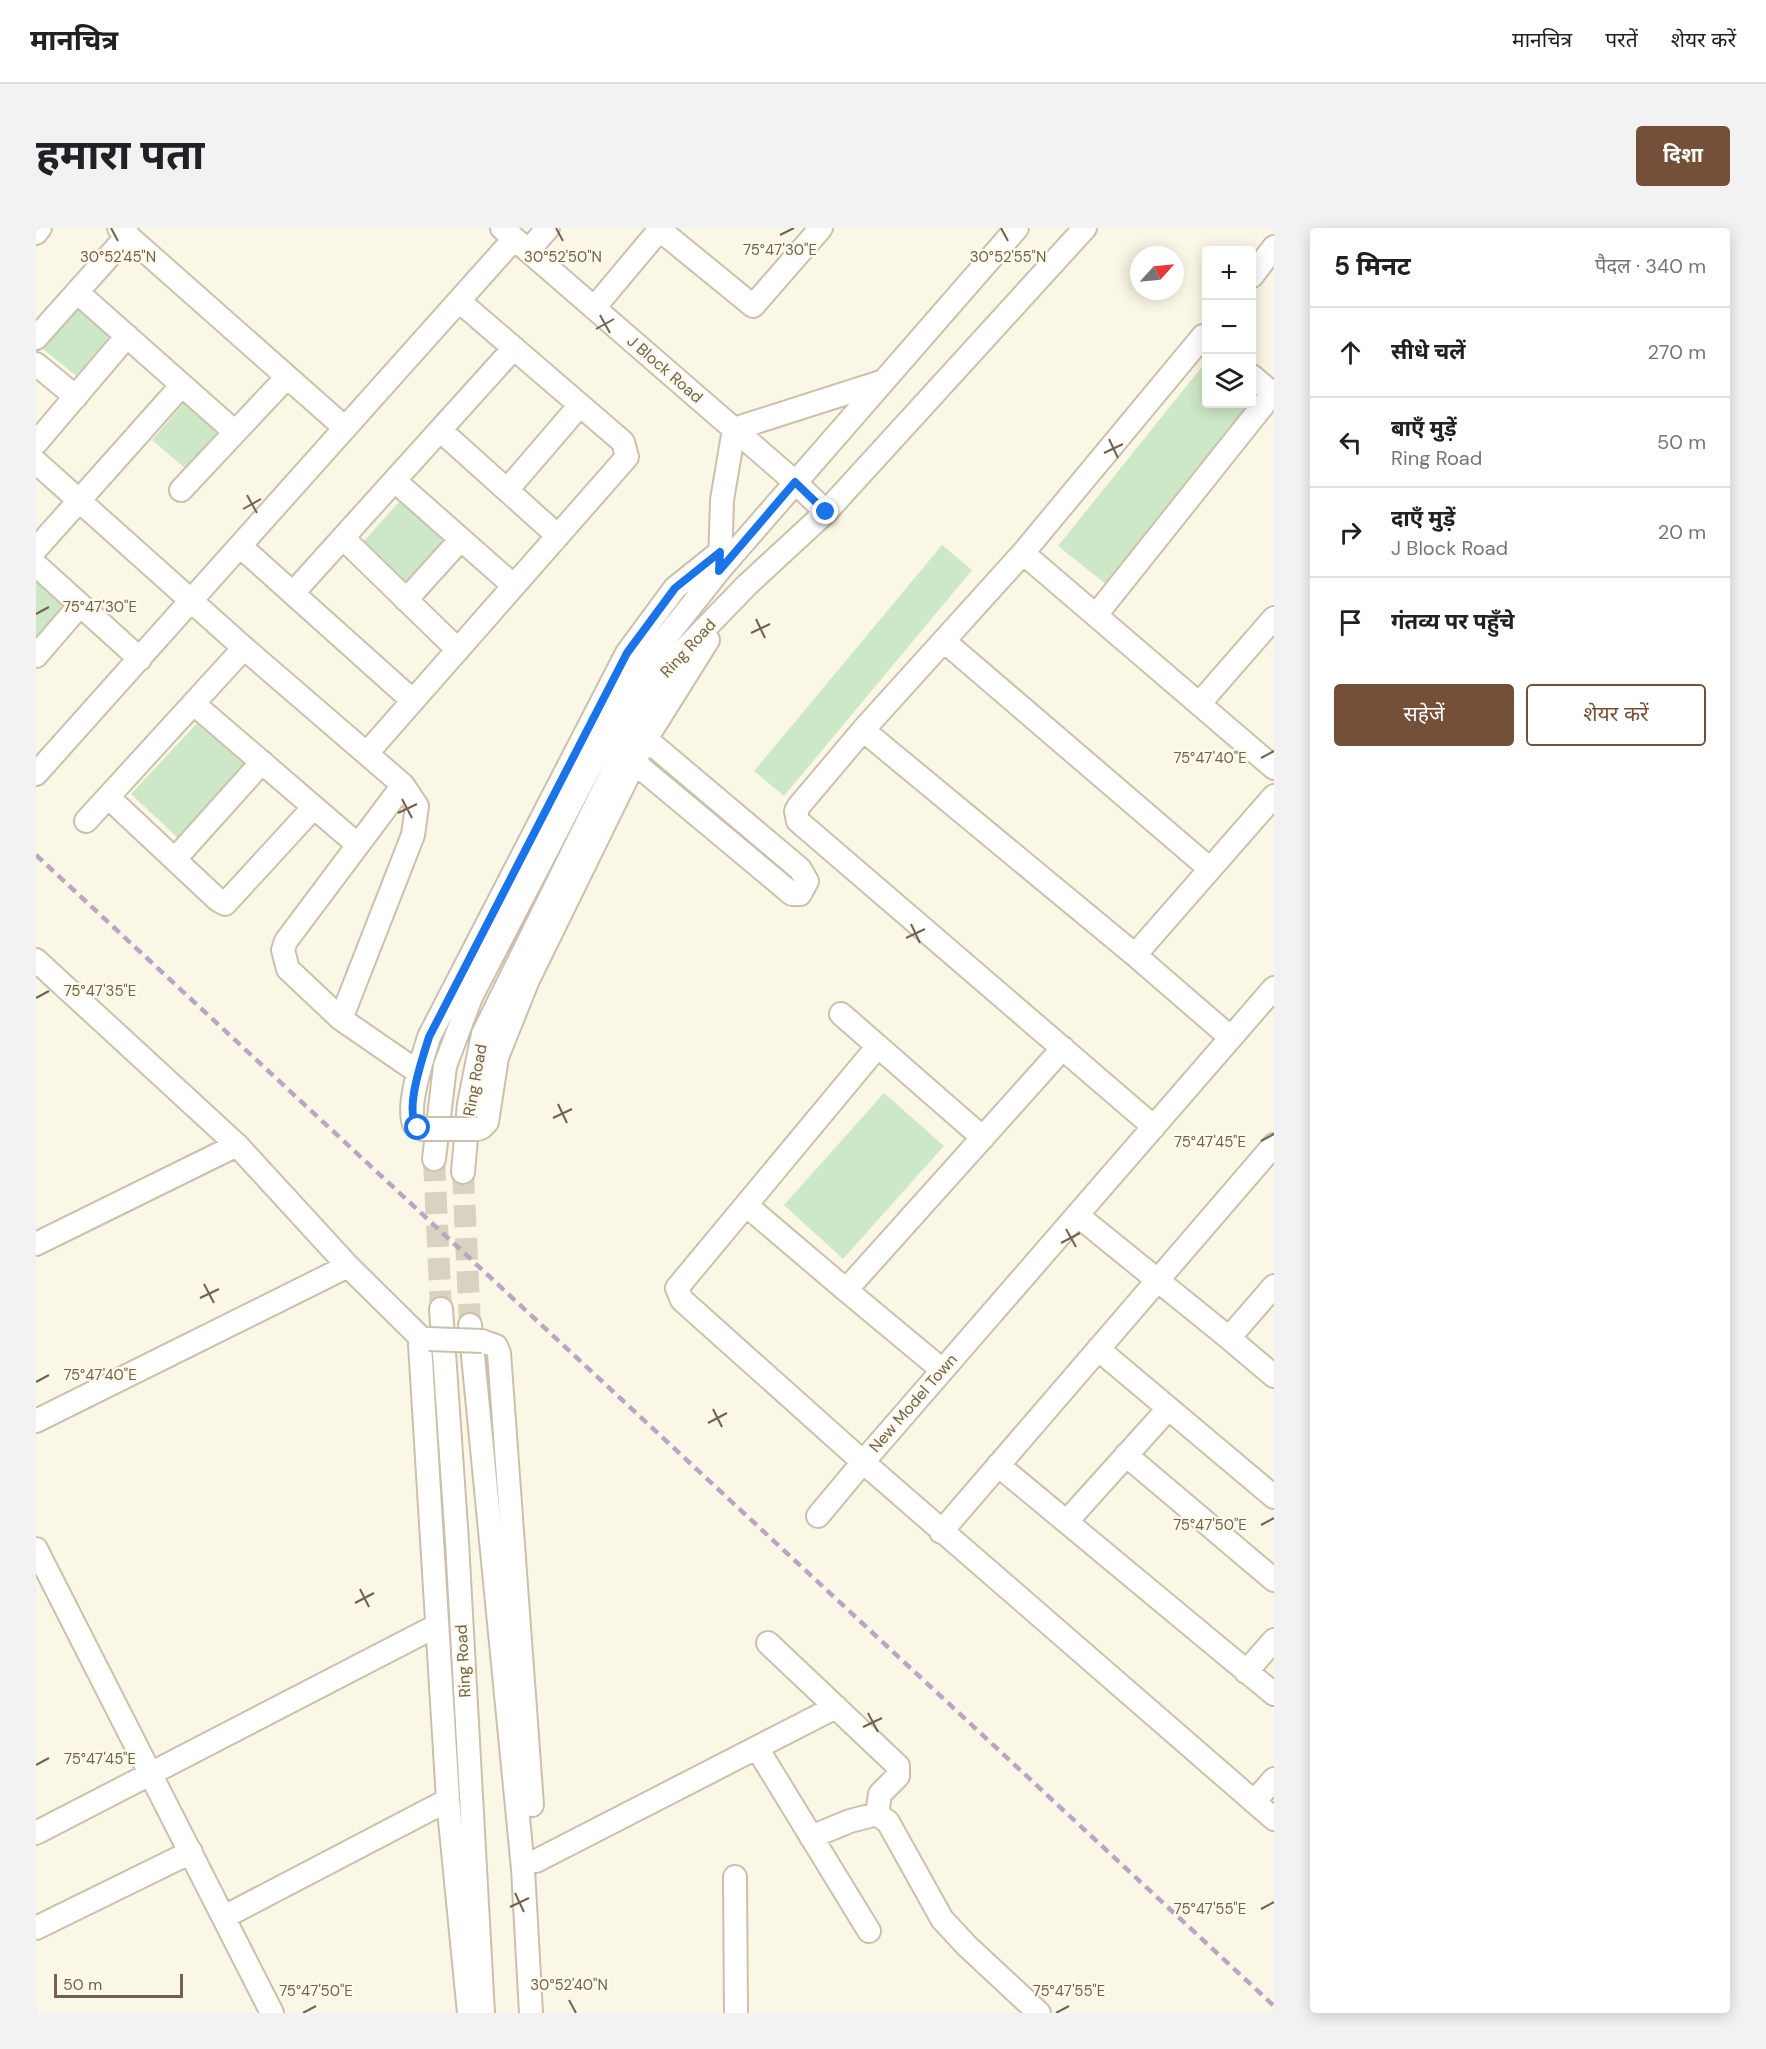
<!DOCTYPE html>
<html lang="hi">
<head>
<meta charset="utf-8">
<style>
  body { margin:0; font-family:"DM Sans","Noto Sans Devanagari",sans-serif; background:#f2f2f2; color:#202124 }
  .controls { position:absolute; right:18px; top:18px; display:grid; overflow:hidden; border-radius:6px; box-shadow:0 3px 15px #0003 }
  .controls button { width:54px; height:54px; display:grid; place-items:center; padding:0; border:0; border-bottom:2px solid #e0e0e0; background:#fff; color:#202124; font:30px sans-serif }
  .compass { position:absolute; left:1094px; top:18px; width:54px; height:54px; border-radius:50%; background:#fff; box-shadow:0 3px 15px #0003; rotate:63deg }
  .scale { position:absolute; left:18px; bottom:15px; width:129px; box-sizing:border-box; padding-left:6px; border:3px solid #73614d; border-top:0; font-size:16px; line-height:21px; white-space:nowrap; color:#73614d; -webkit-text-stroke:4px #fefaec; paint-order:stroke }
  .stop { position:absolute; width:18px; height:18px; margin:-14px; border:4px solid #1a73e8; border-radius:50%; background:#fff }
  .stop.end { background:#1a73e8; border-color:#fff; box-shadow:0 2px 6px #0008 }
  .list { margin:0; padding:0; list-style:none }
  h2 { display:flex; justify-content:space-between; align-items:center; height:78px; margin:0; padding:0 24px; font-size:26px }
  h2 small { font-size:20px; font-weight:400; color:#757577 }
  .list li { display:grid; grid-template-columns:39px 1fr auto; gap:18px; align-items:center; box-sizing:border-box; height:90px; padding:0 24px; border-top:2px solid #e0e0e0 }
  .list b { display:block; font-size:22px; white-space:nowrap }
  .list p { margin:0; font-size:20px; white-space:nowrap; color:#757577 }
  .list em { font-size:20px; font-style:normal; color:#757577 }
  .actions { display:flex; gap:12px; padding:18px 24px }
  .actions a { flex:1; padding:14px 0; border:2px solid #755039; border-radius:6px; text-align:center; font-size:21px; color:#755039 }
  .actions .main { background:#755039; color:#fff }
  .icon { flex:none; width:33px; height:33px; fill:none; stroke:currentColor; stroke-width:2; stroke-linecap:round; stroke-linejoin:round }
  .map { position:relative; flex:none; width:1238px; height:1785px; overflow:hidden; border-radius:6px }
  header { display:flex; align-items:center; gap:36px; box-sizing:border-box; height:84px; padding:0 30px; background:#fff; border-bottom:2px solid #e0e0e0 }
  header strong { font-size:28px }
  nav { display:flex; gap:33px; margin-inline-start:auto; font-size:21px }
  .intro { display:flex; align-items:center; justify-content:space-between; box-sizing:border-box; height:144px; padding:0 36px }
  h1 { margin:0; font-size:42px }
  .button { padding:15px 27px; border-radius:6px; background:#755039; color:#fff; font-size:21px; font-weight:700 }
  main { display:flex; gap:36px; padding:0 36px }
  aside { flex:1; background:#fff; border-radius:6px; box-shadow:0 3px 15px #0003 }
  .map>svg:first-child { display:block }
  .green { fill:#cde8c6 }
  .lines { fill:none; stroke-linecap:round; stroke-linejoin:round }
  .minor-tunnel { stroke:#d9d2c0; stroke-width:22; stroke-dasharray:22 11; stroke-linecap:butt }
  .minor-casing { stroke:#ccc0ad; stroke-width:26 }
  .minor { stroke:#fff; stroke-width:22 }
  .rail { stroke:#bba5c4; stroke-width:4.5; stroke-dasharray:9 6; stroke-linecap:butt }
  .minor-bridge-casing { stroke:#ccc0ad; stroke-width:26; stroke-linecap:butt }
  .minor-bridge { stroke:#fff; stroke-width:22 }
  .route { stroke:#1a73e8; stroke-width:8 }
  .ticks { fill:none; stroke:#73614d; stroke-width:2 }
  .labels { text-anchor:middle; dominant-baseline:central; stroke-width:4.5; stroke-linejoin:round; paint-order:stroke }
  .street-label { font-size:16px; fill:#73614d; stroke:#fefaec }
  .ticks-label { font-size:15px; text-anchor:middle; fill:#73614d; stroke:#fefaec; stroke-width:4.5; stroke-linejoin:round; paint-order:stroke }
</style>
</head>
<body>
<header>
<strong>मानचित्र</strong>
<nav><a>मानचित्र</a><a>परतें</a><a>शेयर करें</a></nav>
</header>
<div class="intro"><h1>हमारा पता</h1><a class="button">दिशा</a></div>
<main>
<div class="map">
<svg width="1238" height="1785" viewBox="0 0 1238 1785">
  <rect width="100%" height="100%" fill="#fbf7e6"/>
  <path class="green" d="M 38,75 L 79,108 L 44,151 L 3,118 Z
    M 1169,135 L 1170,176 L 1218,174 L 1071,357 L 1022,318 Z
    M 148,175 L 188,209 L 156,246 L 116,212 Z
    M 365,272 L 411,313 L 372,356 L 326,315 Z
    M 906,317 L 936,342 L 748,568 L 718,543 Z
    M 0,344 L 36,373 L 0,417 Z
    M 166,490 L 213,533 L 142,610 L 95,566 Z
    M 848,865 L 908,918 L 807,1031 L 748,977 Z"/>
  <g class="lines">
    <path class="minor-tunnel" d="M 398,931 L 405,1081
      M 427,944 L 434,1097"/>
    <g class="minor-casing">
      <path id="minor" d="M 83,0 L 309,200
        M 466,0 L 759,254 L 790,284
        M 624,2 L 717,78 L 785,0
        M 0,5 L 4,0
        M 492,23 L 512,0
        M 1216,48 L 1238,19
        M 41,64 L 199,204
        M 558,80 L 625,0
        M 1167,108 L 987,325 L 1238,540
        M 0,110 L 92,7
        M 0,136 L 40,169
        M 1216,148 L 1238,167
        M 404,202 L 522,308
        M 0,215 L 91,108
        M 0,234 L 208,420 L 367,557 L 381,578 L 377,607 L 305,791
        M 359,253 L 478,358
        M 145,262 L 251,149
        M 471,262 L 544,177
        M 307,310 L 422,422
        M 204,318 L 377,473
        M 0,321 L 146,157
        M 987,325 L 827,502 L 1099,727
        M 0,337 L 104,431
        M 684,337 L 686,272 L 698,201 L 845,154
        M 257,365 L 478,120
        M 370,372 L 425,311
        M 1060,387 L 1236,166
        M 908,413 L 1174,641
        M 0,428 L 44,377
        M 158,476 L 322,617
        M 1163,476 L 1238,390
        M 827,502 L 763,578 L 760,583 L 762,593 L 1118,899
        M 332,524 L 591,229 L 587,214 L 423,73
        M 599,535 L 756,666 L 764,666 L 771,653 L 764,641 L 610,511
        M 0,546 L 478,11
        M 367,557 L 250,713 L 247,722 L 252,741 L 305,791 L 382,844
        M 72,569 L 182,672 L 189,676 L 278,579
        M 50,593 L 208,420
        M 139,631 L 226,534
        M 0,732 L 201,917 L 312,1038 L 387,1112
        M 1238,760 L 827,1234 L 1238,1591
        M 805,786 L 947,910
        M 1195,810 L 1099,727 L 1238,568
        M 387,901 L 379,898 C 369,880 387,829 393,809 L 591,425 L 639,360 L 684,324
        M 441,901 L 445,900 L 451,894 L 461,829 L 492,752 L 610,511 L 672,412
        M 398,931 L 409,838 L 435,769 L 604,442 L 686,339 L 981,0
        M 427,944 L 433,876 L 447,806 L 624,447 L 711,357 L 790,284 L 1049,0
        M 710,977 L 810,1062
        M 1041,987 L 1193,1110
        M 0,1016 L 201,917
        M 1238,1058 L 1193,1110 L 1238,1148
        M 405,1081 L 421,1314 L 447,1785
        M 434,1097 L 487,1641 L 495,1785
        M 393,1111 L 387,1112 L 384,1116 L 412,1572 L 433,1785
        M 446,1113 L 460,1118 L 463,1125 L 496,1577
        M 1062,1121 L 1238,1269
        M 905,1141 L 810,1062 L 1027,820
        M 0,1193 L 312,1038
        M 1090,1227 L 1238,1352
        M 962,1237 L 1238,1466
        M 782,1288 L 827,1234 L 646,1072 L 641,1060 L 842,818
        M 1032,1292 L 1132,1181
        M 905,1304 L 1238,917
        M 0,1321 L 236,1785
        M 732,1415 L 862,1538 L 862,1548 L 844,1566 L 841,1586
        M 1210,1444 L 1238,1412
        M 721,1520 L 833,1703
        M 1218,1574 L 1238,1551
        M 0,1605 L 400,1398
        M 775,1609 L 814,1593 L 841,1586 L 852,1594 L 906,1691 L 930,1717 L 1003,1785
        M 500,1633 L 800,1479
        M 699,1649 L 700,1785
        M 188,1689 L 412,1572
        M 0,1700 L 155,1624"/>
    </g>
    <use href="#minor" class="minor"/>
    <path class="rail" d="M 0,627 L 1238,1778"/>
    <g class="minor-bridge-casing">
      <path id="minor-bridge" d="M 387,901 L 441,901
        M 393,1111 L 446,1113"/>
    </g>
    <use href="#minor-bridge" class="minor-bridge"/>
  </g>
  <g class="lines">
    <path class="route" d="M 382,900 C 367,884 387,829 393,809 L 591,425 L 639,360 L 684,324 L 683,343 L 759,254 L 790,284"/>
  </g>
  <path class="ticks" d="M 75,0 L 82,13M 520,0 L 527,13M 965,0 L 972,13M 744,7 L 758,0M 564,87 L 574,105M 560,101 L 578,91M 1073,211 L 1082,230M 1068,225 L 1087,216M 211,267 L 221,285M 207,281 L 225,271M 0,386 L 13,379M 720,391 L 729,410M 715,405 L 734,396M 1225,530 L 1238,523M 366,571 L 376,590M 362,585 L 381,576M 875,696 L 884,715M 870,710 L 889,701M 0,770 L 13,763M 522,876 L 531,895M 517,890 L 536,881M 1225,913 L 1238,906M 1030,1001 L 1040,1019M 1025,1015 L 1044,1005M 168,1056 L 178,1075M 164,1070 L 183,1061M 0,1154 L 13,1147M 677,1181 L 686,1199M 672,1195 L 691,1185M 1225,1297 L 1238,1290M 324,1361 L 333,1379M 319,1375 L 338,1365M 832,1485 L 842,1504M 827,1499 L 846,1490M 0,1537 L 13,1530M 479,1665 L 488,1684M 474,1679 L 493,1670M 1225,1681 L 1238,1674M 533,1772 L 540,1785M 267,1785 L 280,1778M 1020,1785 L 1033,1778"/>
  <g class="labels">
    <g class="street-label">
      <text transform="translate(629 141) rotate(41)">J Block Road</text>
      <text transform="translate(652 420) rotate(-47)">Ring Road</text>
      <text transform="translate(439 852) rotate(-80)">Ring Road</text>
      <text transform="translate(877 1175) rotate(-49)">New Model Town</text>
      <text transform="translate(427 1433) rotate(-93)">Ring Road</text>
    </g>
  </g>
  <g class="ticks-label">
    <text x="744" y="27">75°47'30"E</text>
    <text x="82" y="34">30°52'45"N</text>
    <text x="527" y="34">30°52'50"N</text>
    <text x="972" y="34">30°52'55"N</text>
    <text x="64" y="384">75°47'30"E</text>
    <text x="1174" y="535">75°47'40"E</text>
    <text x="64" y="768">75°47'35"E</text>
    <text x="1174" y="919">75°47'45"E</text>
    <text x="64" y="1152">75°47'40"E</text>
    <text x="1174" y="1302">75°47'50"E</text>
    <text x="64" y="1536">75°47'45"E</text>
    <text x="1174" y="1686">75°47'55"E</text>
    <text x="533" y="1762">30°52'40"N</text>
    <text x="280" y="1768">75°47'50"E</text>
    <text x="1033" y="1768">75°47'55"E</text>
  </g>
</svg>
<div class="controls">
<button>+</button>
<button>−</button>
<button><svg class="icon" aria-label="layers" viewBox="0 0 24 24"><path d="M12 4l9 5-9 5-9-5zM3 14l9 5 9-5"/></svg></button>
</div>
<svg class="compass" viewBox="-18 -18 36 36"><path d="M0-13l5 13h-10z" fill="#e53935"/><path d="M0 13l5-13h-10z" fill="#757577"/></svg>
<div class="scale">50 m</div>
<div class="stop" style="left:382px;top:900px"></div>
<div class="stop end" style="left:790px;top:284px"></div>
</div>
<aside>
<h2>5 मिनट<small>पैदल · 340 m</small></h2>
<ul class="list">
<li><svg class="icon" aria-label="ahead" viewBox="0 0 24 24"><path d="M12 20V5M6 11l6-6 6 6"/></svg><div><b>सीधे चलें</b></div><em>270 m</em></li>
<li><svg class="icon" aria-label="left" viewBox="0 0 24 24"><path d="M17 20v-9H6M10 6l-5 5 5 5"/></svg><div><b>बाएँ मुड़ें</b><p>Ring Road</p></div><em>50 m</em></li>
<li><svg class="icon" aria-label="right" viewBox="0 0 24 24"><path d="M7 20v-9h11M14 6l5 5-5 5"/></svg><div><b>दाएँ मुड़ें</b><p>J Block Road</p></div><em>20 m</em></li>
<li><svg class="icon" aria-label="arrive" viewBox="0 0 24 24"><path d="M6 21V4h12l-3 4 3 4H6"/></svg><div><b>गंतव्य पर पहुँचे</b></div></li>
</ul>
<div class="actions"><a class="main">सहेजें</a><a>शेयर करें</a></div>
</aside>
</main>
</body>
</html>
